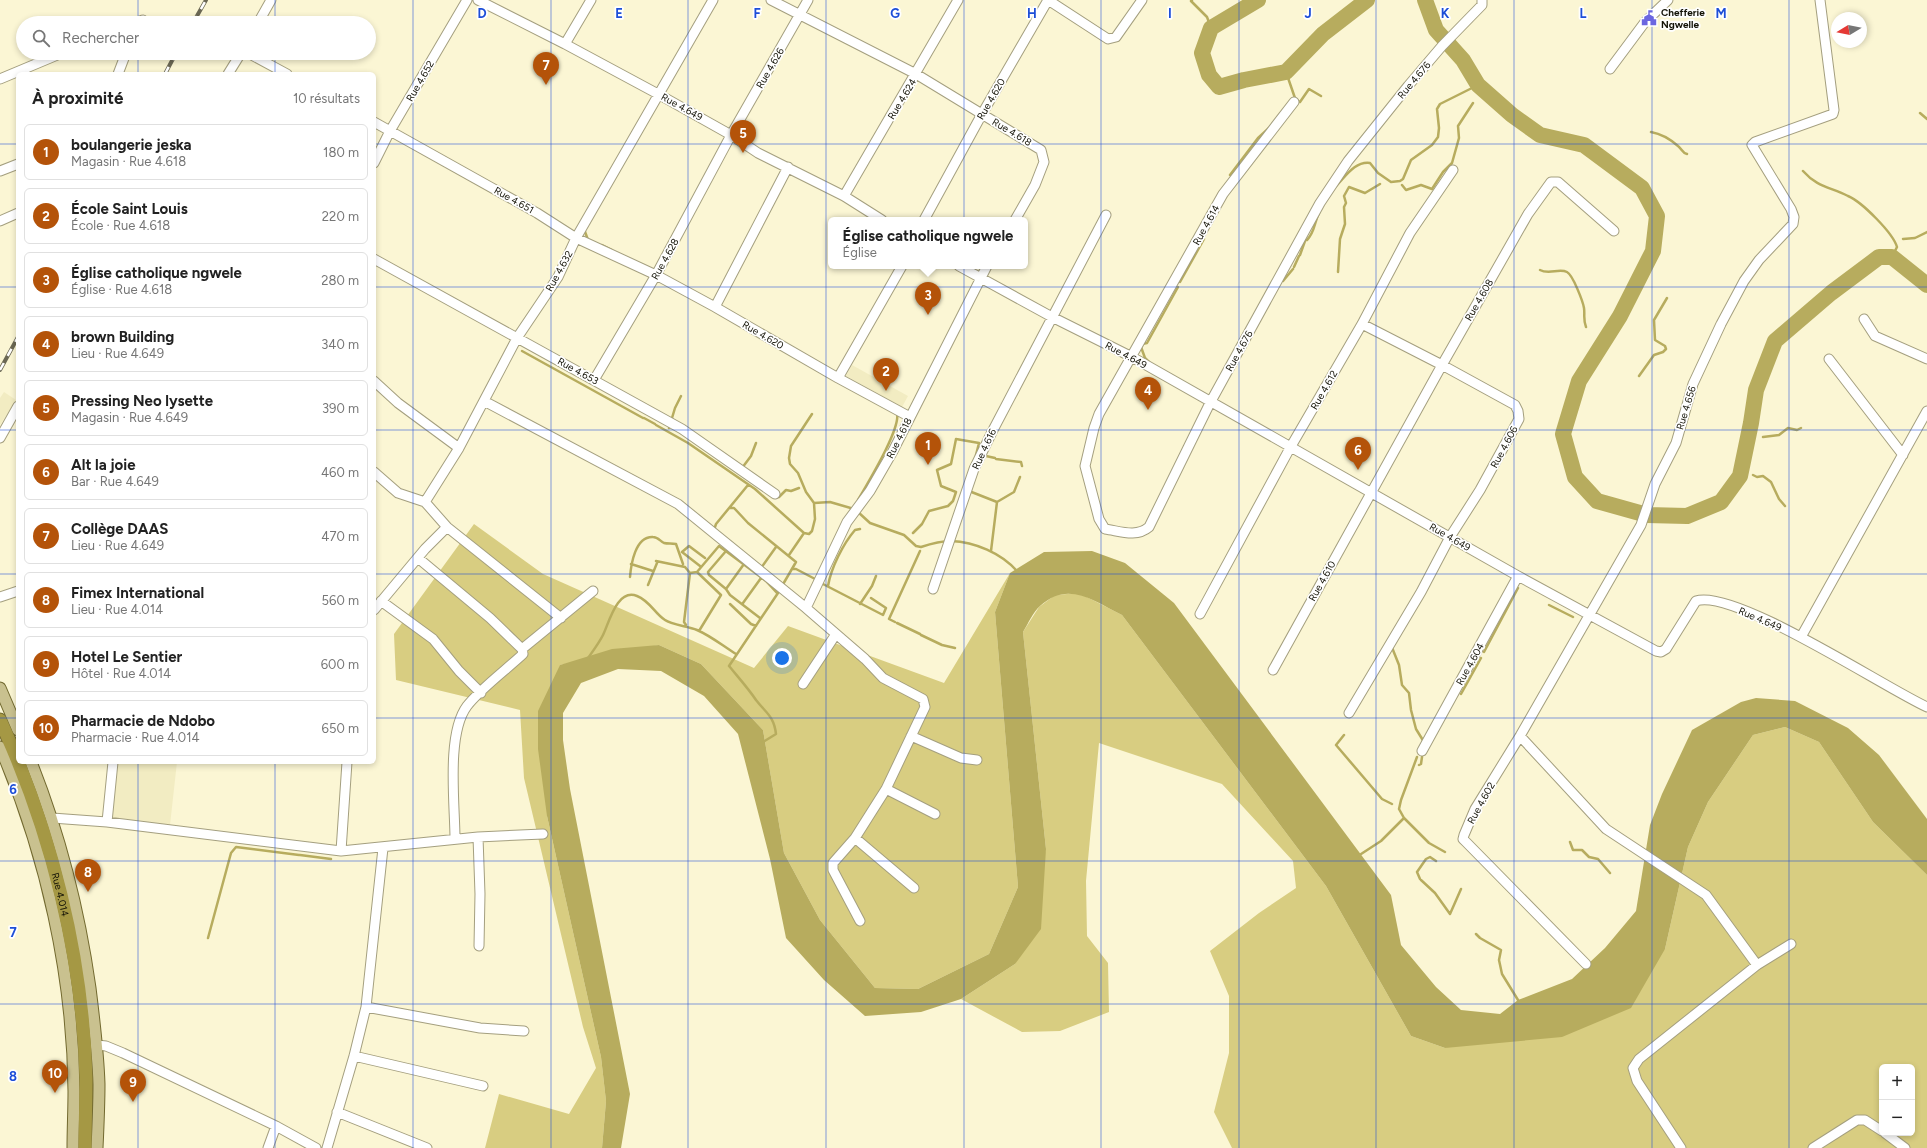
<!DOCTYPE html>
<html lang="fr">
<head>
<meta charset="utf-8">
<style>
  body { margin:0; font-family:Figtree,sans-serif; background:#f6f6f6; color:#222 }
  .controls { position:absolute; right:12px; bottom:12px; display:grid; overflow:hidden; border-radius:6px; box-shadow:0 2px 6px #0003 }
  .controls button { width:36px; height:36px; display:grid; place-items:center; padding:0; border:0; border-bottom:1px solid #e0e0e0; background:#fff; color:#222; font:20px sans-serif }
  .compass { position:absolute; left:1831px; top:12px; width:36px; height:36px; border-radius:50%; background:#fff; box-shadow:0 2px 6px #0003; rotate:260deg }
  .you { position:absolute; left:782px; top:658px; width:14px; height:14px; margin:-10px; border:3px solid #fff; border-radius:50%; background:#1a73e8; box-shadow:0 0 0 6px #1a73e833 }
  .badge { display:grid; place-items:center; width:26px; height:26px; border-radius:50%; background:#b45309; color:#fff; font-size:13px; font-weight:700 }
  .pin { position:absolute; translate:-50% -33px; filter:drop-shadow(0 1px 2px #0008) }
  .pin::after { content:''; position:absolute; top:21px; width:14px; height:12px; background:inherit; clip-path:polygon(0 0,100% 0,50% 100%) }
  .popup { position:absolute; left:828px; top:217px; width:200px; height:52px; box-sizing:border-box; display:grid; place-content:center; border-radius:6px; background:#fff; filter:drop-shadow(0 1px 3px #0005); font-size:13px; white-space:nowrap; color:#767676 }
  .popup b { font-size:15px; color:#222 }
  .popup::after { content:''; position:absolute; left:50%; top:100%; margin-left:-8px; border:8px solid transparent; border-top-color:#fff }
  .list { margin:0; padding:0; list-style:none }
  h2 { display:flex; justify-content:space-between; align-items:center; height:52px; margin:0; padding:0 16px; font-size:17px }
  h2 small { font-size:13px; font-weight:400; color:#767676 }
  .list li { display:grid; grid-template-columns:26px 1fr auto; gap:12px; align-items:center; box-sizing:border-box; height:56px; margin:0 8px 8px; padding:0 8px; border:1px solid #e0e0e0; border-radius:6px }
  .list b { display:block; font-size:15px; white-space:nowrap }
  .list p { margin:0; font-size:13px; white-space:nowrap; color:#767676 }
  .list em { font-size:13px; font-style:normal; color:#767676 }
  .icon { flex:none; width:22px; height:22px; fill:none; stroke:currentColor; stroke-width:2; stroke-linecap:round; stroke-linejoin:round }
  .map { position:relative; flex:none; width:1927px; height:1148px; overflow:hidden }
  .search { position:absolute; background:#fff; box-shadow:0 2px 6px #0003; left:16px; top:16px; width:360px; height:44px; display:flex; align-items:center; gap:10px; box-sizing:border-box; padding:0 14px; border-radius:22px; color:#767676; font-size:15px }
  .panel { position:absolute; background:#fff; box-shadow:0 2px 6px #0003; left:16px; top:72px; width:360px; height:692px; border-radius:6px }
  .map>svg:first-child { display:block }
  .built { fill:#f2ecc2 }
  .green { fill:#d8cd81; fill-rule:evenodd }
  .water { fill:#b7ac5e }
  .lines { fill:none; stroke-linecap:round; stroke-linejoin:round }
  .stream { stroke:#b7ac5e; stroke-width:2.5 }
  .river { stroke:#b7ac5e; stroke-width:16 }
  .minor-casing { stroke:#a49f7f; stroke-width:11 }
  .major-casing { stroke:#72692f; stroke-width:13 }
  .highway-casing { stroke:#72692f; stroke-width:15 }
  .minor { stroke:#fff; stroke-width:9 }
  .major { stroke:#c9c18f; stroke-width:11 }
  .highway { stroke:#a59844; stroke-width:13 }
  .rail-casing { stroke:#6b6854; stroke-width:4 }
  .rail { stroke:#fff; stroke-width:2.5; stroke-dasharray:8; stroke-linecap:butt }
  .grid { fill:none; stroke:#1d4ed8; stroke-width:1; stroke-opacity:0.55 }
  .labels { text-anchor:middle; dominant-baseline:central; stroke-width:3.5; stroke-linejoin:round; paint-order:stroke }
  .poi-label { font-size:10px; font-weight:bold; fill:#141307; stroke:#fff; text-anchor:start }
  .street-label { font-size:10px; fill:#141307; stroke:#fff }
  .grid-label { font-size:13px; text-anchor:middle; font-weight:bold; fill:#1d4ed8; stroke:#fff; stroke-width:3.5; stroke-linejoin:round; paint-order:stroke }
</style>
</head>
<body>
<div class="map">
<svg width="1927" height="1148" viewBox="0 0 1927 1148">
  <rect width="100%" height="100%" fill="#fbf6d4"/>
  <path class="built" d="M 852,365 L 908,396 L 902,407 L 846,376 Z
    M 4,392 L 16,400 L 0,425 L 0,398 Z
    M 114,762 L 177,762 L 170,825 L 108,818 Z"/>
  <path class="green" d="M 474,524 L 543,574 L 754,668 L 788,626 L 944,683 L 1010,573 L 995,612 L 1018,887 L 989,954 L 918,989 L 875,988 L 820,920 L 784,853 L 763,730 L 701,664 L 659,645 L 560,665 L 547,816 L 601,1057 L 606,1101 L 602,1148 L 485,1148 L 499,1094 L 569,1114 L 596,1068 L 583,1027 L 524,778 L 520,710 L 396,680 L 394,634 Z
    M 1079,593 L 1122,615 L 1326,886 L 1411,1036 L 1445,1048 L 1665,949 L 1688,847 L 1708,802 L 1753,735 L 1785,727 L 1819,742 L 1873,822 L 1927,875 L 1927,1148 L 1232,1148 L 1214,1112 L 1229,1053 L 1229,996 L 1210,951 L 1259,913 L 1296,888 L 1293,861 L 1222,784 L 1099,743 L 1086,881 L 1087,936 L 1108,963 L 1109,1012 L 1060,1031 L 1022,1032 L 961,999 L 1015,964 L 1046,849 L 1023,632 L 1039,607 L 1055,595 ZM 1882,1067 L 1912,1067 L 1912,1133 L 1882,1133 Z"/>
  <path class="water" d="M 1092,551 L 1125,563 L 1174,603 L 1391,895 L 1401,945 L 1436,987 L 1461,1010 L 1500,1014 L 1518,1000 L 1572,979 L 1605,948 L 1636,911 L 1650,825 L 1662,794 L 1692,730 L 1741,702 L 1756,698 L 1795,701 L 1848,728 L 1879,755 L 1927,819 L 1927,875 L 1873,822 L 1819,742 L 1785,727 L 1753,735 L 1708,802 L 1688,847 L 1665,949 L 1631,1008 L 1562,1037 L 1445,1048 L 1411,1036 L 1326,886 L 1122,615 C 1094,601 1068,580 1040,606 C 1033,612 1028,624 1023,632 L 1046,849 L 1041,929 L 1015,964 L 961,999 L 921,1012 L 865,1016 L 824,980 L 786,938 L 770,859 L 738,734 L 704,696 L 661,671 L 618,669 L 581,683 L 563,713 L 563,740 L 570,789 L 630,1094 L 621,1148 L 602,1148 L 606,1101 L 601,1057 L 547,816 L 538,749 L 538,711 L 560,665 L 612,649 L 659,645 L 701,664 L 763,730 L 784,853 L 820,920 L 875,988 L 918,989 L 989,954 L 1018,887 L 995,612 L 1010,573 L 1044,552 Z"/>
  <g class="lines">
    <path class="stream" d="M 1192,0 L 1191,1 L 1207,17 L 1211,28
      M 1286,72 L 1296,101 L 1300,102 L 1309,89 L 1321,96
      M 1920,113 L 1927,119
      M 1651,132 C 1662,134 1669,138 1678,146 C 1682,149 1682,153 1687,154
      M 1803,171 C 1817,187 1830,187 1848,196 C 1862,202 1893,233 1897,247 L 1892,257
      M 1230,175 L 1258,138 L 1269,128
      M 1402,185 L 1406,190 L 1421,185 L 1432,189 L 1443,172 L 1452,163 L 1459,138 L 1458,126 L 1473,103
      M 1336,186 C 1346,176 1355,161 1370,163 L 1378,173 L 1391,182 L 1400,181 L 1403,179 L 1411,160 L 1432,145 L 1438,137 L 1439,128 L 1437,109 L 1440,104 L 1478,85
      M 584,229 L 588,240
      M 1903,239 L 1915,238 L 1927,232
      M 1307,240 C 1315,232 1314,223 1319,213
      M 602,245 L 612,250
      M 1300,255 L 1305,241
      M 1294,267 L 1299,256
      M 1540,270 C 1549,275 1559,268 1567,272 C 1573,275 1583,302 1584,308 C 1585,315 1583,320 1586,327
      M 1338,272 L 1340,239 L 1345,224 L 1344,207 L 1346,203 L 1344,196 L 1349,187 L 1365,193 L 1380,184
      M 1283,281 L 1293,269
      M 1180,282 L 1204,239
      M 522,351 L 643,418
      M 1149,362 L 1145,358 L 1141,347 L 1142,344 L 1147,343 L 1178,287
      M 1639,376 L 1654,355 L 1663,352 L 1666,349 L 1665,346 L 1655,340 L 1654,320 L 1667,298
      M 644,418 L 655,424
      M 656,425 L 688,443 L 755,489 L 804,533 L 809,534 L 812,531 L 815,519 L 814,503 L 806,492 L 798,473 L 790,464 L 789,458 L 791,446 L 812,414
      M 669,428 L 675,408 L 681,396
      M 1763,437 L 1779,435 L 1788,428 L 1797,430 L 1801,428
      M 986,456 L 995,458
      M 996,459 L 1021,462 L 1022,466
      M 742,468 L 751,456 L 756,443
      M 1753,475 L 1757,477 L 1763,476 L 1771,482 L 1779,499 L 1785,506
      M 969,491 L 997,502 L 1014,492 L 1020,477
      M 774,497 L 779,497 L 786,490 L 791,491 L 799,488
      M 858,500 C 867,484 901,429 897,413
      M 814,503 L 830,502 L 854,509
      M 730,508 L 734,508 L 748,523 L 796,562 L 782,586
      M 858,512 L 870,523 L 904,535 L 916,546 L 921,547 C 930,544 941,541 951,541 C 975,542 1001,553 1017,571
      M 714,530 L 716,524 L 748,485
      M 913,533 L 922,524 L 929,511 L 948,506 L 953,501 L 956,492 L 941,486 L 937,470 L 951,464 L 956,439 L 979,443 L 976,455
      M 726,551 L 708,572 L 709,575 L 726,589 L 730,595 L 760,618
      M 991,551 L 997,502
      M 789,555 L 804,533
      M 656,561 L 685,567 L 690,573
      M 631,564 L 653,571
      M 700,566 L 682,552 L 689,546 L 705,558
      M 761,568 L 776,547
      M 792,569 L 796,569 L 817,580
      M 697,572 L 721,595 L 699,631
      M 690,573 L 697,572 L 719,546 L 766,581 L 777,593
      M 630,577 C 631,565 635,536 653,537 C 658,537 660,541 664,543 C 668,544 672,543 676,544 L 683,564
      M 821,583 L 883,615 L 886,608 L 871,598
      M 648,585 L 657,563
      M 828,586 C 831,568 843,544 855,530 L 860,529
      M 726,589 L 744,564
      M 743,603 L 761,578
      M 730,604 L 751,624 L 756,626
      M 860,604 L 872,586 L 876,576
      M 1549,605 L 1573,617
      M 895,622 L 889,619 L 920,551
      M 897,623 L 920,634
      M 686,625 L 684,622 L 690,573
      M 921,635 L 942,645 L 955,648
      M 1391,645 L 1399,665 L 1402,685 L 1409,693 L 1411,710 L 1416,729 L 1424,742
      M 1484,652 L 1518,588
      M 588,658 C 593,651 599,643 603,635 C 609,623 617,588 637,596 C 650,601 655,614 665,620 C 672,625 688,626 697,630 C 711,636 723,646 736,654
      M 1461,694 L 1481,658
      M 1344,735 L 1336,745 L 1382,799 L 1392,804
      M 763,742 L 776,734 C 774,716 766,713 756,700 C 748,688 738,677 729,666 L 780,590
      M 1417,757 L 1401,800 L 1399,809 L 1404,818 L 1429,843 L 1445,852
      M 1419,765 L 1421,764 L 1422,757
      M 1570,842 L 1573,850 L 1582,850 L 1589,857 L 1598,859 L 1610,873
      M 300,855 L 331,859
      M 1358,856 L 1381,841 L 1404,818
      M 1420,879 L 1417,872 L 1426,859 L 1430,857 L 1436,861
      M 1421,880 L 1435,893 L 1450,914 L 1461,889
      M 1476,934 L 1480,938 L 1501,950 L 1499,960 L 1502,974 L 1518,1000
      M 208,938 L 231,853 L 236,847 L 299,855"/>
    <path class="river" d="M 1258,0 L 1211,28 L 1202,53 L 1209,75 L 1219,87 L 1244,80 L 1286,72 L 1323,34 L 1367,0
      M 1425,0 L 1436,30 L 1463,60 L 1478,85 L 1512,115 L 1540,135 L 1584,145 L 1642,188 L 1657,216 L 1653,251 L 1620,316 L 1579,381 L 1563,434 L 1575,477 L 1597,501 L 1647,515 L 1687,516 L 1721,502 L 1740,476 L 1751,423 L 1756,390 L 1775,341 L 1831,293 L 1879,257 L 1892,257 L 1927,285"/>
    <g class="minor-casing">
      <path id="minor" d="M 478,0 L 565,44 L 658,94 L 731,135 L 758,153 L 844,196 L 882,220
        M 771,0 L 916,74 L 1041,150 L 1044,162 L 1035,185 L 1015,220
        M 1048,0 L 1108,39 L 1116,37 L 1142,0
        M 135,23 L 143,20 L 145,23
        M 258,23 L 271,0
        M 565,44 L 591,0
        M 248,53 L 287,74
        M 1610,69 L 1645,22 L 1668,0
        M 118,74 L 126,53
        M 228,74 L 241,53
        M 0,79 L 62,53
        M 1294,102 L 1223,194 L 1099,414 L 1094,428 L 1085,466 L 1099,519 L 1105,529 C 1120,531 1136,538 1149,527 L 1210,403 L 1320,203 L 1348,161 L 1408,86 L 1442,46 L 1482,5 L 1482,0
        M 374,122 L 537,213 L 576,238 L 656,275 L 715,307
        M 374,163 L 390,131 L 467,0
        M 788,167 L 715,307 L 838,378 L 902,266
        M 0,171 L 18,164
        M 844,196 L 958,0
        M 924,220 L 982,114 L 1048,0
        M 0,221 L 18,213
        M 374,259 L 682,429 L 775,494
        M 959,266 L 1052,317 L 1132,357 L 1518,576 L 1656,651 L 1661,652 L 1666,649 L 1696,601 C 1734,588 1885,688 1927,707
        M 1864,319 L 1875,336 L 1927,359
        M 1829,359 L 1903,455
        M 838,378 L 910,417
        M 594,380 L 656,275 L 731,135 L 808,0
        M 374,381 L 398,403 L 459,448 L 517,338 L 558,277 L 576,238 L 713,0
        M 484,401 L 678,504 L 806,608 L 865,659 L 883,678 L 923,699 L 925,707 L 886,789 L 855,838 L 833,863 L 833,870 L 860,921
        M 0,438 L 18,406
        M 374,472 L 398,493 L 425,502 L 459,448
        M 425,502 L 447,527 L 561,618
        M 418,558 L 490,618 L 522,649 L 523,654 C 507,669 479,690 467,706 C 446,734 455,805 455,839
        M 933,589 L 974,469 L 992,432 L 1106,215
        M 0,597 L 18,591
        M 381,601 L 433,639 L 459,671 L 481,693
        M 806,608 L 847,522 L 870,491 L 893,451 L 987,266
        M 374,610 L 425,549 L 447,527
        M 1200,614 L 1290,448 L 1362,324 L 1410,233 L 1453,170
        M 1801,637 L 1927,411
        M 522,649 L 593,591
        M 1273,670 L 1442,365 L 1528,214 L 1551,182 L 1558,182 L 1614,231
        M 803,684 L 836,634
        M 1349,713 L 1421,592 L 1450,537 L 1480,490 L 1519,419 L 1518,411 L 1515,405 L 1442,365 L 1362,324
        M 911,736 L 961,758 L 977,760
        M 1520,736 L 1606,829 L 1706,895 L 1757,965
        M 1422,751 L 1518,576
        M 886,789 L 935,814
        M 52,818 L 107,822 L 341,851 L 478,837 L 543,834
        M 107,822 L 113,762
        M 478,837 L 480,894 L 479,946
        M 855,838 L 914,888
        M 341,851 L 347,762
        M 1586,964 L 1466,842 L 1463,839 L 1464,835 L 1475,809 L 1520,736 L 1641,525 L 1655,484 L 1676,443 L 1693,384 L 1721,324 L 1744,281 L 1759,260 L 1793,224 L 1794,217 L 1791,209 L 1752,145 L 1755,142 L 1833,114 L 1834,110 L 1820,0
        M 366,1007 L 480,1028 L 524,1031
        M 97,1045 L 106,1046 L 123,1053 L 276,1126 L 316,1148
        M 354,1056 L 483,1086
        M 337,1112 L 427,1148
        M 1885,1133 L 1905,1148
        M 268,1148 L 276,1126
        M 327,1148 L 354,1056 L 366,1007 L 383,848
        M 1681,1148 L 1637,1081 L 1633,1068 L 1639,1059 L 1757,965 L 1791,944
        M 1813,1148 L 1857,1120 L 1865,1120 L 1882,1131"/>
    </g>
    <g class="major-casing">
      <path id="major" d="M 0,688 L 18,730
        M 0,747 C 46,854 73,974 74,1091 C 74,1110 73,1129 73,1148
        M 31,762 C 60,835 79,910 90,988 C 94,1020 98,1052 99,1084 C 99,1105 98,1127 97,1148"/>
    </g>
    <g class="highway-casing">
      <g id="highway">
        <path id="s1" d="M 0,720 C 51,830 83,957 86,1078 C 86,1101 85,1125 85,1148"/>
      </g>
    </g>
    <use href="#minor" class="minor"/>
    <use href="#major" class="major"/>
    <use href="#highway" class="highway"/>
    <g class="rail-casing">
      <path id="rail" d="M 193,23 L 206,0
        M 165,74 L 176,53
        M 0,370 L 18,337"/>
    </g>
    <use href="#rail" class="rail"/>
  </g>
  <path class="grid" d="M 138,0 L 138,23M 275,0 L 275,23M 413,0 L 413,1148M 551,0 L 551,1148M 688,0 L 688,1148M 826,0 L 826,1148M 964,0 L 964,1148M 1101,0 L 1101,1148M 1239,0 L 1239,1148M 1376,0 L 1376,1148M 1514,0 L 1514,1148M 1652,0 L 1652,1148M 1789,0 L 1789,1148M 138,53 L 138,74M 275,53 L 275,74M 0,144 L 18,144M 374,144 L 1927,144M 0,287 L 18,287M 374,287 L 1927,287M 0,430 L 18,430M 374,430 L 1927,430M 0,574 L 18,574M 374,574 L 1927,574M 0,718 L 18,718M 374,718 L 1927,718M 138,762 L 138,1148M 275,762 L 275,1148M 0,861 L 1927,861M 0,1004 L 1927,1004"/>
  <defs>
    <g id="civic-bare" transform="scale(1.2)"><path d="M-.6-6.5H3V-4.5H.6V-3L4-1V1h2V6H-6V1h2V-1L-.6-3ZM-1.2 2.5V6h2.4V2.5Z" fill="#6b66e0" stroke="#fff" stroke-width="2.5" paint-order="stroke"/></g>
  </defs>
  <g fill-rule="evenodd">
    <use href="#civic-bare" x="1649" y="18"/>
  </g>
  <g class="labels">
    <g class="poi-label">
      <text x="1661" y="12">Chefferie<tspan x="1661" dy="12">Ngwelle</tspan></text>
    </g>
    <g class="street-label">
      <text transform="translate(770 68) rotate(-60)">Rue 4.626</text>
      <text transform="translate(1414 80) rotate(-50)">Rue 4.676</text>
      <text transform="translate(420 81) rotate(-60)">Rue 4.652</text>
      <text transform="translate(902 99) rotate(-59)">Rue 4.624</text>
      <text transform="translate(991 99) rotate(-60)">Rue 4.620</text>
      <text transform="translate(682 107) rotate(29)">Rue 4.649</text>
      <text transform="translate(1012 132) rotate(31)">Rue 4.618</text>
      <text transform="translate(514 200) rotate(29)">Rue 4.651</text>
      <text transform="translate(1206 225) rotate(-61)">Rue 4.614</text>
      <text transform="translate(665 259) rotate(-61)">Rue 4.628</text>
      <text transform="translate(559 271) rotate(-61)">Rue 4.632</text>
      <text transform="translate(1479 300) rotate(-60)">Rue 4.608</text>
      <text transform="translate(763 335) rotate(30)">Rue 4.620</text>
      <text transform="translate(1239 351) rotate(-61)">Rue 4.676</text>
      <text transform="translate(1126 355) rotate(28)">Rue 4.649</text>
      <text transform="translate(578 371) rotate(29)">Rue 4.653</text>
      <text transform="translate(1324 390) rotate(-60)">Rue 4.612</text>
      <text transform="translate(1686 408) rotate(-73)">Rue 4.656</text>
      <text transform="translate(899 438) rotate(-63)">Rue 4.618</text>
      <text transform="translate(1504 447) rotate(-62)">Rue 4.606</text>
      <text transform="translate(984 449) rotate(-65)">Rue 4.616</text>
      <text transform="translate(1450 537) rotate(30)">Rue 4.649</text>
      <text transform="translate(1322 581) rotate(-61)">Rue 4.610</text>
      <text transform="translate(1760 619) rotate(23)">Rue 4.649</text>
      <text transform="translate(1470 664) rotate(-61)">Rue 4.604</text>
      <text transform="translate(1481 803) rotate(-61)">Rue 4.602</text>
      <text stroke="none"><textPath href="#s1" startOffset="185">Rue 4.014</textPath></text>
    </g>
  </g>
  <g class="grid-label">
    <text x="482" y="18">D</text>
    <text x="619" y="18">E</text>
    <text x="757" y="18">F</text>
    <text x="895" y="18">G</text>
    <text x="1032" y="18">H</text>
    <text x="1170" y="18">I</text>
    <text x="1308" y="18">J</text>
    <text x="1445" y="18">K</text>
    <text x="1583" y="18">L</text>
    <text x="1721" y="18">M</text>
    <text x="13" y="794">6</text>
    <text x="13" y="937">7</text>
    <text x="13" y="1081">8</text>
  </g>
</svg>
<div class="controls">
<button>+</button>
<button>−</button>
</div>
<svg class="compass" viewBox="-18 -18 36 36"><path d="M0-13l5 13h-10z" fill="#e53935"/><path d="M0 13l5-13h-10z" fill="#767676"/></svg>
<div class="you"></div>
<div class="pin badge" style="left:928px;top:465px">1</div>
<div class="pin badge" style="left:886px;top:391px">2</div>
<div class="pin badge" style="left:928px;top:315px">3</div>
<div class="popup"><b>Église catholique ngwele</b>Église</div>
<div class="pin badge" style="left:1148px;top:410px">4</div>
<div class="pin badge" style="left:743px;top:153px">5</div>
<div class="pin badge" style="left:1358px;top:470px">6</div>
<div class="pin badge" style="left:546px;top:85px">7</div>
<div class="pin badge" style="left:88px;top:892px">8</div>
<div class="pin badge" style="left:133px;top:1102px">9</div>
<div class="pin badge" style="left:55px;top:1093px">10</div>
<div class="search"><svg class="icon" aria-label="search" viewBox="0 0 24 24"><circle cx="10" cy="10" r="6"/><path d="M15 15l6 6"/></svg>Rechercher</div>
<section class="panel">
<h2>À proximité<small>10 résultats</small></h2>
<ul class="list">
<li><span class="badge">1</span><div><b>boulangerie jeska</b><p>Magasin · Rue 4.618</p></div><em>180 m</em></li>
<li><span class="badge">2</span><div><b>École Saint Louis</b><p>École · Rue 4.618</p></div><em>220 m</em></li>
<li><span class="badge">3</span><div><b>Église catholique ngwele</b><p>Église · Rue 4.618</p></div><em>280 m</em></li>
<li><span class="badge">4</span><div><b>brown Building</b><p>Lieu · Rue 4.649</p></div><em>340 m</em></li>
<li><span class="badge">5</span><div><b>Pressing Neo lysette</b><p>Magasin · Rue 4.649</p></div><em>390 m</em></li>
<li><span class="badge">6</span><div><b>Alt la joie</b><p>Bar · Rue 4.649</p></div><em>460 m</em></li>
<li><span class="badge">7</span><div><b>Collège DAAS</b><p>Lieu · Rue 4.649</p></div><em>470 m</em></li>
<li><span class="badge">8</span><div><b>Fimex International</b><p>Lieu · Rue 4.014</p></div><em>560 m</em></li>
<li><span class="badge">9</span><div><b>Hotel Le Sentier</b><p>Hôtel · Rue 4.014</p></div><em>600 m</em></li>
<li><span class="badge">10</span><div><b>Pharmacie de Ndobo</b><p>Pharmacie · Rue 4.014</p></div><em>650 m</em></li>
</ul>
</section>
</div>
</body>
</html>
